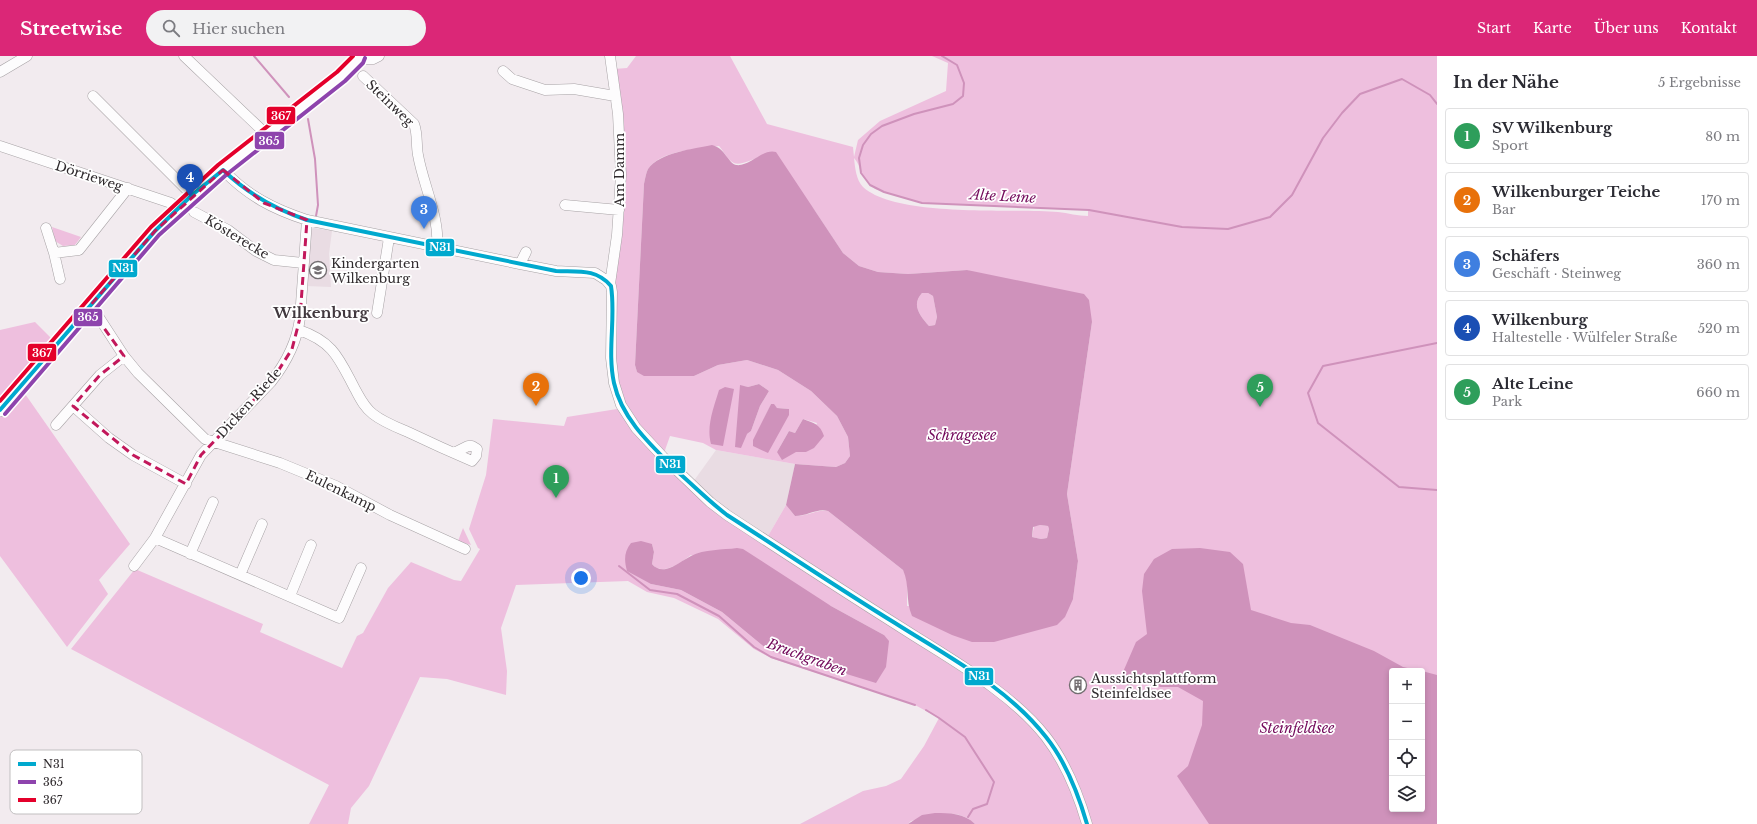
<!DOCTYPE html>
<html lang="de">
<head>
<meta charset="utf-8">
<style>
  body { margin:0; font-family:"Libre Baskerville",serif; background:#f2f2f3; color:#2b2b33 }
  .controls { position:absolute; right:12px; bottom:12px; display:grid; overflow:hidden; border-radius:4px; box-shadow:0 2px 6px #0003 }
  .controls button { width:36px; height:36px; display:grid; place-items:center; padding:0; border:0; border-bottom:1px solid #e1e1e2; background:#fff; color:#2b2b33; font:20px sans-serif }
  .you { position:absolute; left:581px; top:522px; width:14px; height:14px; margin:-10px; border:3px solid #fff; border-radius:50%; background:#1a73e8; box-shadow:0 0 0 6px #1a73e833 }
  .badge { display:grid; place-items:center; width:26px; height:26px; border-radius:50%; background:#db2777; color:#fff; font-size:13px; font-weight:700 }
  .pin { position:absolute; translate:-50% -33px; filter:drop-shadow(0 1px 2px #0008) }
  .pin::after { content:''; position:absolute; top:21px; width:14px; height:12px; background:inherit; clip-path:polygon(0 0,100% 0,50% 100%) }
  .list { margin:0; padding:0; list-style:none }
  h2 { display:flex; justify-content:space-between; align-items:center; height:52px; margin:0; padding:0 16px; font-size:17px }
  h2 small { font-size:13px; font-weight:400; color:#7c7c81 }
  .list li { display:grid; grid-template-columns:26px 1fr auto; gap:12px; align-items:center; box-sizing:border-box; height:56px; margin:0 8px 8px; padding:0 8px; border:1px solid #e1e1e2; border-radius:4px }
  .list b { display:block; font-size:15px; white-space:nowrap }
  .list p { margin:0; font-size:13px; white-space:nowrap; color:#7c7c81 }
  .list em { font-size:13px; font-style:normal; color:#7c7c81 }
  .icon { flex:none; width:22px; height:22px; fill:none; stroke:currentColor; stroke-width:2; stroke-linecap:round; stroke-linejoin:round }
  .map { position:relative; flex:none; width:1437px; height:768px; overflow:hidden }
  header { display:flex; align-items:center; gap:24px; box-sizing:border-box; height:56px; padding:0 20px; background:#db2777; color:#fff }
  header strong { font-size:19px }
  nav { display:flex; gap:22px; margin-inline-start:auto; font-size:14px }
  .search { width:280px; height:36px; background:#f2f2f3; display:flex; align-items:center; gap:10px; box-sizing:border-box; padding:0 14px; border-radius:22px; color:#7c7c81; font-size:15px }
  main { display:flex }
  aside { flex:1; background:#fff }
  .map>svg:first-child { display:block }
  .built { fill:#e9dce3 }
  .green { fill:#eebfde; fill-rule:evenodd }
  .water { fill:#cf92bb; fill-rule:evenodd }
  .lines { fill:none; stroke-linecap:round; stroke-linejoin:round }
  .stream { stroke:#cf92bb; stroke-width:2 }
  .minor-casing { stroke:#a7a2a5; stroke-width:11 }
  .major-casing { stroke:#a7a2a5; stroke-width:14 }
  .minor { stroke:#fdfcfd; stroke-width:10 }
  .major { stroke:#fdfcfd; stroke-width:13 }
  .bus-1-casing { stroke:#fff; stroke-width:7 }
  .bus-2-casing { stroke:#fff; stroke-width:7 }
  .bus-3-casing { stroke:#fff; stroke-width:7 }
  .bus-1 { stroke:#00a9ce; stroke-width:4 }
  .bus-2 { stroke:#8e44ad; stroke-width:4 }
  .bus-3 { stroke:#e4002b; stroke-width:4 }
  .marked { fill:none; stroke:#c2185b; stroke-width:3; stroke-dasharray:8 5; stroke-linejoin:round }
  .labels { text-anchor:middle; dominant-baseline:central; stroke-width:3.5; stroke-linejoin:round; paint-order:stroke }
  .street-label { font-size:13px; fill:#2f2a2d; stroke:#fff }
  .poi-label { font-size:13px; fill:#2f2a2d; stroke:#fff; text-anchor:start }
  .water-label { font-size:14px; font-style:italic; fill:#72085a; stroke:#fff }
  .quarter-label { font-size:15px; font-weight:bold; fill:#41383e; stroke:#fff }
  .key { fill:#fff; stroke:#c1bfc0; stroke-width:1 }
  .key-label { font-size:11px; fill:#2f2a2d }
  .line-badge { stroke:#fff; stroke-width:1.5 }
  .badge-label { font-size:11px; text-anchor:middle; font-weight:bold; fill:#fff }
</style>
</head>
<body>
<header>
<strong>Streetwise</strong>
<div class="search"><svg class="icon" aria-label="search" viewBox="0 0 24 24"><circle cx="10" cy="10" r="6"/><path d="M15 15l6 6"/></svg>Hier suchen</div>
<nav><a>Start</a><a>Karte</a><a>Über uns</a><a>Kontakt</a></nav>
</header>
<main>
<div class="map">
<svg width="1437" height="768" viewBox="0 0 1437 768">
  <rect width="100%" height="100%" fill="#f2ebef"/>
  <path class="built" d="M 314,172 L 332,175 L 329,198 L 331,231 L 306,230 L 311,173 Z
    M 716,394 L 795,408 L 786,449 L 768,480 L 723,452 L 693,426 Z"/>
  <path class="green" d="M 636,0 L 730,0 L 767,68 L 853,91 L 854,101 L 858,84 L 880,65 L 946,35 L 948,7 L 932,0 L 1437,0 L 1437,768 L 1091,768 L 1038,665 L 768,480 L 786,449 L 795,460 C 808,460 817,453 828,455 L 903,514 L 907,522 L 907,550 L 1073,543 L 1078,505 L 1067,438 L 1092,266 L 967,214 L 908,218 L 878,216 L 859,210 L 843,197 L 815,155 L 770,96 C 762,99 741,111 734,107 C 728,104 724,96 719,90 C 698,93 661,94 648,113 C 646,117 645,123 644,128 L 635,309 L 637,316 L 694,320 L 718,309 L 747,304 L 778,314 L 811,335 L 837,360 L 848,381 L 850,400 L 845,407 L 836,411 L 795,408 L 716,394 L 703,387 L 670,380 L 664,397 L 639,371 L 624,347 L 619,333 L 615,311 L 614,220 L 619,180 L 614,13 L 627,12 ZM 854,102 C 860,109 859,113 862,119 C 866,125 871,128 875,133 L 922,147 L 1088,154 L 1088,160 C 1078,160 1068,157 1058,156 C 1012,152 897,162 863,131 C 856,124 855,111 854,102 ZM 759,328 L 769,335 L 760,350 L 751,375 L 747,378 L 740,330 L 748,331 ZM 771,348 L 777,352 L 789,353 L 764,363 ZM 803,363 L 817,367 L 806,396 L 777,396 L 789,375 L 795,377 ZM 1392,615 L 1422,615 L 1422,753 L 1392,753 Z
    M 52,171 L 81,181 L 75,189 L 63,190 L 55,185 Z
    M 922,237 L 928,237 L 933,240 L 937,261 L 935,269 L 929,270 C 920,260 911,249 922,237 Z
    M 35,266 L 51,282 L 0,341 L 0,274 Z
    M 23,335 L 130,488 L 99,524 L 108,538 L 67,591 L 0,500 L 0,361 Z
    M 617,353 L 749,478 L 995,638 C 1027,664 1055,693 1071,730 C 1076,742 1080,755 1084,768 L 975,768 C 957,750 933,760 911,765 L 908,768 L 800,768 L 863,735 L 886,730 L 901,723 L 924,690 L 939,662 L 915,649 L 771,602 L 754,593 L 718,563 L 674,542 L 647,536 L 628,525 L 516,529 L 501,572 L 507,615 L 506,639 L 447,623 L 420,621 L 369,730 L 351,752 L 348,768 L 309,768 L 329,729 L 71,593 L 135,513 L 263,568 L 260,576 L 342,612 L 357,580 L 363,577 L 388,532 L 411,506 L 454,524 L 461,525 L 480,493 L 478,492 L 469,473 L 486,419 L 493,363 L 564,370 L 567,361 ZM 652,488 L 654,496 L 652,508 C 662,521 682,506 691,499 L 831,550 L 884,579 L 768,594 L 722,556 L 681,534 L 651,528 Z
    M 1040,469 L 1048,470 L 1049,473 L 1047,482 L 1041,483 L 1032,481 L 1034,470 Z
    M 463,472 L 471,489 L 458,485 Z"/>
  <path class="water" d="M 712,89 C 725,92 728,107 736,109 C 750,111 763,92 776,96 L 843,197 L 859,210 L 878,216 L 908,218 L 967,214 L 1084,238 L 1089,244 L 1092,266 L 1067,438 L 1078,505 L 1073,543 L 1065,561 L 1057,569 L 994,586 L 972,586 L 952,579 L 912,560 C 905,544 910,529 903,514 L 828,455 C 817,452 808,460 795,460 L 786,449 L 795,408 L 836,411 L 845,407 L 850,400 L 848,381 L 837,360 L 811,335 L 778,314 L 747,304 L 718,309 L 694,320 L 644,320 L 637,316 L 635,309 L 644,128 C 645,123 646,117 648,113 C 660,96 694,93 712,89 ZM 922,237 L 928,237 L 933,240 L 937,261 L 935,269 L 929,270 C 920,260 911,249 922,237 ZM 1040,469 L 1048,470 L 1049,473 L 1047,482 L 1041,483 L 1032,481 L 1033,471 Z
    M 759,328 L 769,335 L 760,350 L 751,375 L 747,378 L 741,392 L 735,391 L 740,329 L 748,331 Z
    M 725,331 L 734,333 L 723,390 L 711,388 C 706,370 714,351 719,334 Z
    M 771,348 L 774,348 L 777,352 L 789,353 L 789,359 L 768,397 L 753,390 L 753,384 Z
    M 803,363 C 814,367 820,368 824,380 L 814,392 L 806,396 L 796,396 L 782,404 L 777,396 L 789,375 L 795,377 Z
    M 641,485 L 652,488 L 654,496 L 652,508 C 655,512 660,514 666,513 C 675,511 683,504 691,500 C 704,493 723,494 737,492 L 743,493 L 831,550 L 884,579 L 889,585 L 886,611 L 876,627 L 768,594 L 722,556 L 681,534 L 651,528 L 627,515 C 624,504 624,496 631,487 Z
    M 1200,492 L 1230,496 L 1243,508 L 1251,554 L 1291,567 L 1310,569 L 1374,595 L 1403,611 L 1421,615 L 1392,615 L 1392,753 L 1422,753 L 1422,615 L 1437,619 L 1437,768 L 1209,768 L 1177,720 L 1188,710 L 1202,669 L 1203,645 L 1178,631 L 1160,631 L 1148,626 L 1128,630 L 1123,616 L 1136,586 L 1147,578 L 1142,535 L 1144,518 L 1154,503 L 1172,493 Z
    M 935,757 C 950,757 964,757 975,768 L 908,768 L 922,759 Z"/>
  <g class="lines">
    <path class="stream" d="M 254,0 L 289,41
      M 942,0 L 957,9 L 964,27 L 963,40 L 953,48 L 914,58 L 882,70 L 871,78 L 863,89 L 859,102 L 861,117 L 870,129 L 884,136 L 922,147 L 1089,154 L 1182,171 L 1228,173 L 1270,161 L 1292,139 L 1323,82 L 1342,57 L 1360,38 L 1402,23 L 1430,39 L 1437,48
      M 308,63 L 315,103 L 318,149 L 316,160
      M 1437,287 L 1323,310 L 1308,337 L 1318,367 L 1399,431 L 1437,434
      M 619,510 L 650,534 L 677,538 L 719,560 L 754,591 L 771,601 L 915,649
      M 926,654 L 939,662 L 965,681 L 994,726 L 987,748 L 973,753 L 968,761"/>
    <g class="minor-casing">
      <path id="minor" d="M 184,0 L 267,79
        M 358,3 L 373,3 L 379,0
        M 503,15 L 512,23 L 545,34 L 574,33 L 615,40
        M 0,16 L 27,0
        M 363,20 L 414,68 C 418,78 416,89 418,99 C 423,128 440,162 437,191
        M 93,40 L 192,139
        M 0,90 L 171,147 L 177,152
        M 223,114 C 248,140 273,153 307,164 L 520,208 L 556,215 L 595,217 L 606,224 L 611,230 L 612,236 L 611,302 L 614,327 L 621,349 L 636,372 L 663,401 L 710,446 L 727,459 C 785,497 843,535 902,572 C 950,603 1011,636 1046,681 C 1066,707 1078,737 1087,768
        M 565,149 L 619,154
        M 194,156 L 228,174 L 256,195 L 274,204 L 303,207
        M 46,172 L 54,197 L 79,194 L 128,132
        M 54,197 L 60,223
        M 520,208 L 526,196
        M 610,228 L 617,179 L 621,119 L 618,58 L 610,0
        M 89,251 L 100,263 L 124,300 L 138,317 L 205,383 L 280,407 L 336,430 L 390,459 L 465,493
        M 377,257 L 389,182
        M 299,274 C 334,286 339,303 355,333 C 360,342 364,351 373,358 C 383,366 396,371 408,376 C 429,386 451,396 472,405 L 476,400 L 477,393 L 472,390 L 468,390 L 454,397
        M 73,350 L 109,382 L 133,399 L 186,428
        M 56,369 L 100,319 L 124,300
        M 155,482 L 339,562 L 361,512
        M 190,498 L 213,446
        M 134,510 L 155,482 L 201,399 L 271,326 C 286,307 297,286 300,262 L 307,164
        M 240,519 L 262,468
        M 290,540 L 311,489"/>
    </g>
    <g class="major-casing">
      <path id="major" d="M 0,354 L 155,175 C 212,118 278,70 341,20 L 358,3 L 359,0"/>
    </g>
    <use href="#minor" class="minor"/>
    <use href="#major" class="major"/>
    <g class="bus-1-casing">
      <path id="bus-1" d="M 0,354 L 155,175 L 192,139 L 223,114 C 248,138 275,153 307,164 L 556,215 C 577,216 596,212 611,230 C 616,262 607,295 614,327 C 622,364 653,391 679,417 C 695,431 710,446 727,459 C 783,495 838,532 895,567 C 947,600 1007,631 1046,681 C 1066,706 1078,737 1087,768"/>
    </g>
    <g class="bus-2-casing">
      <path id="bus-2" d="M 5,358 L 159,179 L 226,119 L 345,25 L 363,7 L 365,2"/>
    </g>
    <g class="bus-3-casing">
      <path id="bus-3" d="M 0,345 L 151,171 L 218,109 L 337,16 L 353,0"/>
    </g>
    <use href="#bus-1" class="bus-1"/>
    <use href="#bus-2" class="bus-2"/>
    <use href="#bus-3" class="bus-3"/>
  </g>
  <path class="marked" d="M 223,114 L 264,147 L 307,164 L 300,262 L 292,293 L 271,326 L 201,399 L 186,428 L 133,399 L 73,350 L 100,319 L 124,300 L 89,251 L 155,175 Z"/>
  <defs>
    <g id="school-ring" transform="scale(0.9)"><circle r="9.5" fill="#fff" stroke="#736e71" stroke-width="1.5"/><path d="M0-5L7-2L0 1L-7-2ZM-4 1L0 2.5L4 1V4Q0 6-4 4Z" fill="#736e71"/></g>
    <g id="building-ring" transform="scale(0.9)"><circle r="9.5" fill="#fff" stroke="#736e71" stroke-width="1.5"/><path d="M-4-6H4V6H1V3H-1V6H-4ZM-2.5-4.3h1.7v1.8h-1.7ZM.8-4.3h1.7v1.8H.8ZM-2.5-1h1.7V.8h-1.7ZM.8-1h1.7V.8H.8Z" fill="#736e71"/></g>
  </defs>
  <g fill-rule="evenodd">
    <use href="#school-ring" x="318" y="214"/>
    <use href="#building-ring" x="1078" y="629"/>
  </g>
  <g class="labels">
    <g class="street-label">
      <text transform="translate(390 47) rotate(44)">Steinweg</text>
      <text transform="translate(619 114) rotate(-90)">Am Damm</text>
      <text transform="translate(89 120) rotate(18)">Dörrieweg</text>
      <text transform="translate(237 181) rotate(31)">Kösterecke</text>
      <text transform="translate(249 347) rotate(-48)">Dicken Riede</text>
      <text transform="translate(341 435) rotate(26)">Eulenkamp</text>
    </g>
    <g class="poi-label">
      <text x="331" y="207">Kindergarten<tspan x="331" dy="15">Wilkenburg</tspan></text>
      <text x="1091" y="622">Aussichtsplattform<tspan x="1091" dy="15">Steinfeldsee</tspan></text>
    </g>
    <g class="water-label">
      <text transform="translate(1003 140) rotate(3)">Alte Leine</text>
      <text x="962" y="379">Schragesee</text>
      <text transform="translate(807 601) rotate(20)">Bruchgraben</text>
      <text x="1297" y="672">Steinfeldsee</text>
    </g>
    <g class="quarter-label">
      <text x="321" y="256">Wilkenburg</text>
    </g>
  </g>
  <rect x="10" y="694" width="132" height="64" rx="6" class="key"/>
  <rect x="18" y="706" width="18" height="4" fill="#00a9ce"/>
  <rect x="18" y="724" width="18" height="4" fill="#8e44ad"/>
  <rect x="18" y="742" width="18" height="4" fill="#e4002b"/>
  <g class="key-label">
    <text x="43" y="712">N31</text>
    <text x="43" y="730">365</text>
    <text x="43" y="748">367</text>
  </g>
  <g class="line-badge">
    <rect x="266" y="50" width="30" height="19" rx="4" fill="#e4002b"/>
    <rect x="254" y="75" width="31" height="19" rx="4" fill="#8e44ad"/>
    <rect x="425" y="182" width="30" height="19" rx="4" fill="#00a9ce"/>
    <rect x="108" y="203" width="30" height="19" rx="4" fill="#00a9ce"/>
    <rect x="73" y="252" width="30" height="19" rx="4" fill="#8e44ad"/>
    <rect x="27" y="287" width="30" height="19" rx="4" fill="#e4002b"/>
    <rect x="655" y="399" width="31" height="19" rx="4" fill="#00a9ce"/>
    <rect x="964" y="611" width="30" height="19" rx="4" fill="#00a9ce"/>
  </g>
  <g class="badge-label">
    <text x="281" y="64">367</text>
    <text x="269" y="89">365</text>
    <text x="440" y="195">N31</text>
    <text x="123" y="216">N31</text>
    <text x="88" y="265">365</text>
    <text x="42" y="301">367</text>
    <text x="670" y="412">N31</text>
    <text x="979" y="624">N31</text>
  </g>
</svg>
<div class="controls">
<button>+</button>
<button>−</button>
<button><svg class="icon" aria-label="locate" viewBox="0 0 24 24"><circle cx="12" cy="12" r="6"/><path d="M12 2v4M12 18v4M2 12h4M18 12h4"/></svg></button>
<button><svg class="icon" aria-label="layers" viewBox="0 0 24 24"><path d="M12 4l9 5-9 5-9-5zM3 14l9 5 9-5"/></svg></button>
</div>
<div class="you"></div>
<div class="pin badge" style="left:556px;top:442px;background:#2e9e5b">1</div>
<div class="pin badge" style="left:536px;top:350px;background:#e8710a">2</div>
<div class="pin badge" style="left:424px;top:173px;background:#3f7fe0">3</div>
<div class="pin badge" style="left:190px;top:141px;background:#1a4fb4">4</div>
<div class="pin badge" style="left:1260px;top:351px;background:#2e9e5b">5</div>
</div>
<aside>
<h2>In der Nähe<small>5 Ergebnisse</small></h2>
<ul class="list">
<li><span class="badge" style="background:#2e9e5b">1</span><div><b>SV Wilkenburg</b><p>Sport</p></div><em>80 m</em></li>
<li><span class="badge" style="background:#e8710a">2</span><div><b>Wilkenburger Teiche</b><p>Bar</p></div><em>170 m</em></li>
<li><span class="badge" style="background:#3f7fe0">3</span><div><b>Schäfers</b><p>Geschäft · Steinweg</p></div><em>360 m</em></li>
<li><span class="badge" style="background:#1a4fb4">4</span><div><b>Wilkenburg</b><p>Haltestelle · Wülfeler Straße</p></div><em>520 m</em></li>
<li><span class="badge" style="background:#2e9e5b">5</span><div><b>Alte Leine</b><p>Park</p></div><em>660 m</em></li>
</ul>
</aside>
</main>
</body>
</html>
